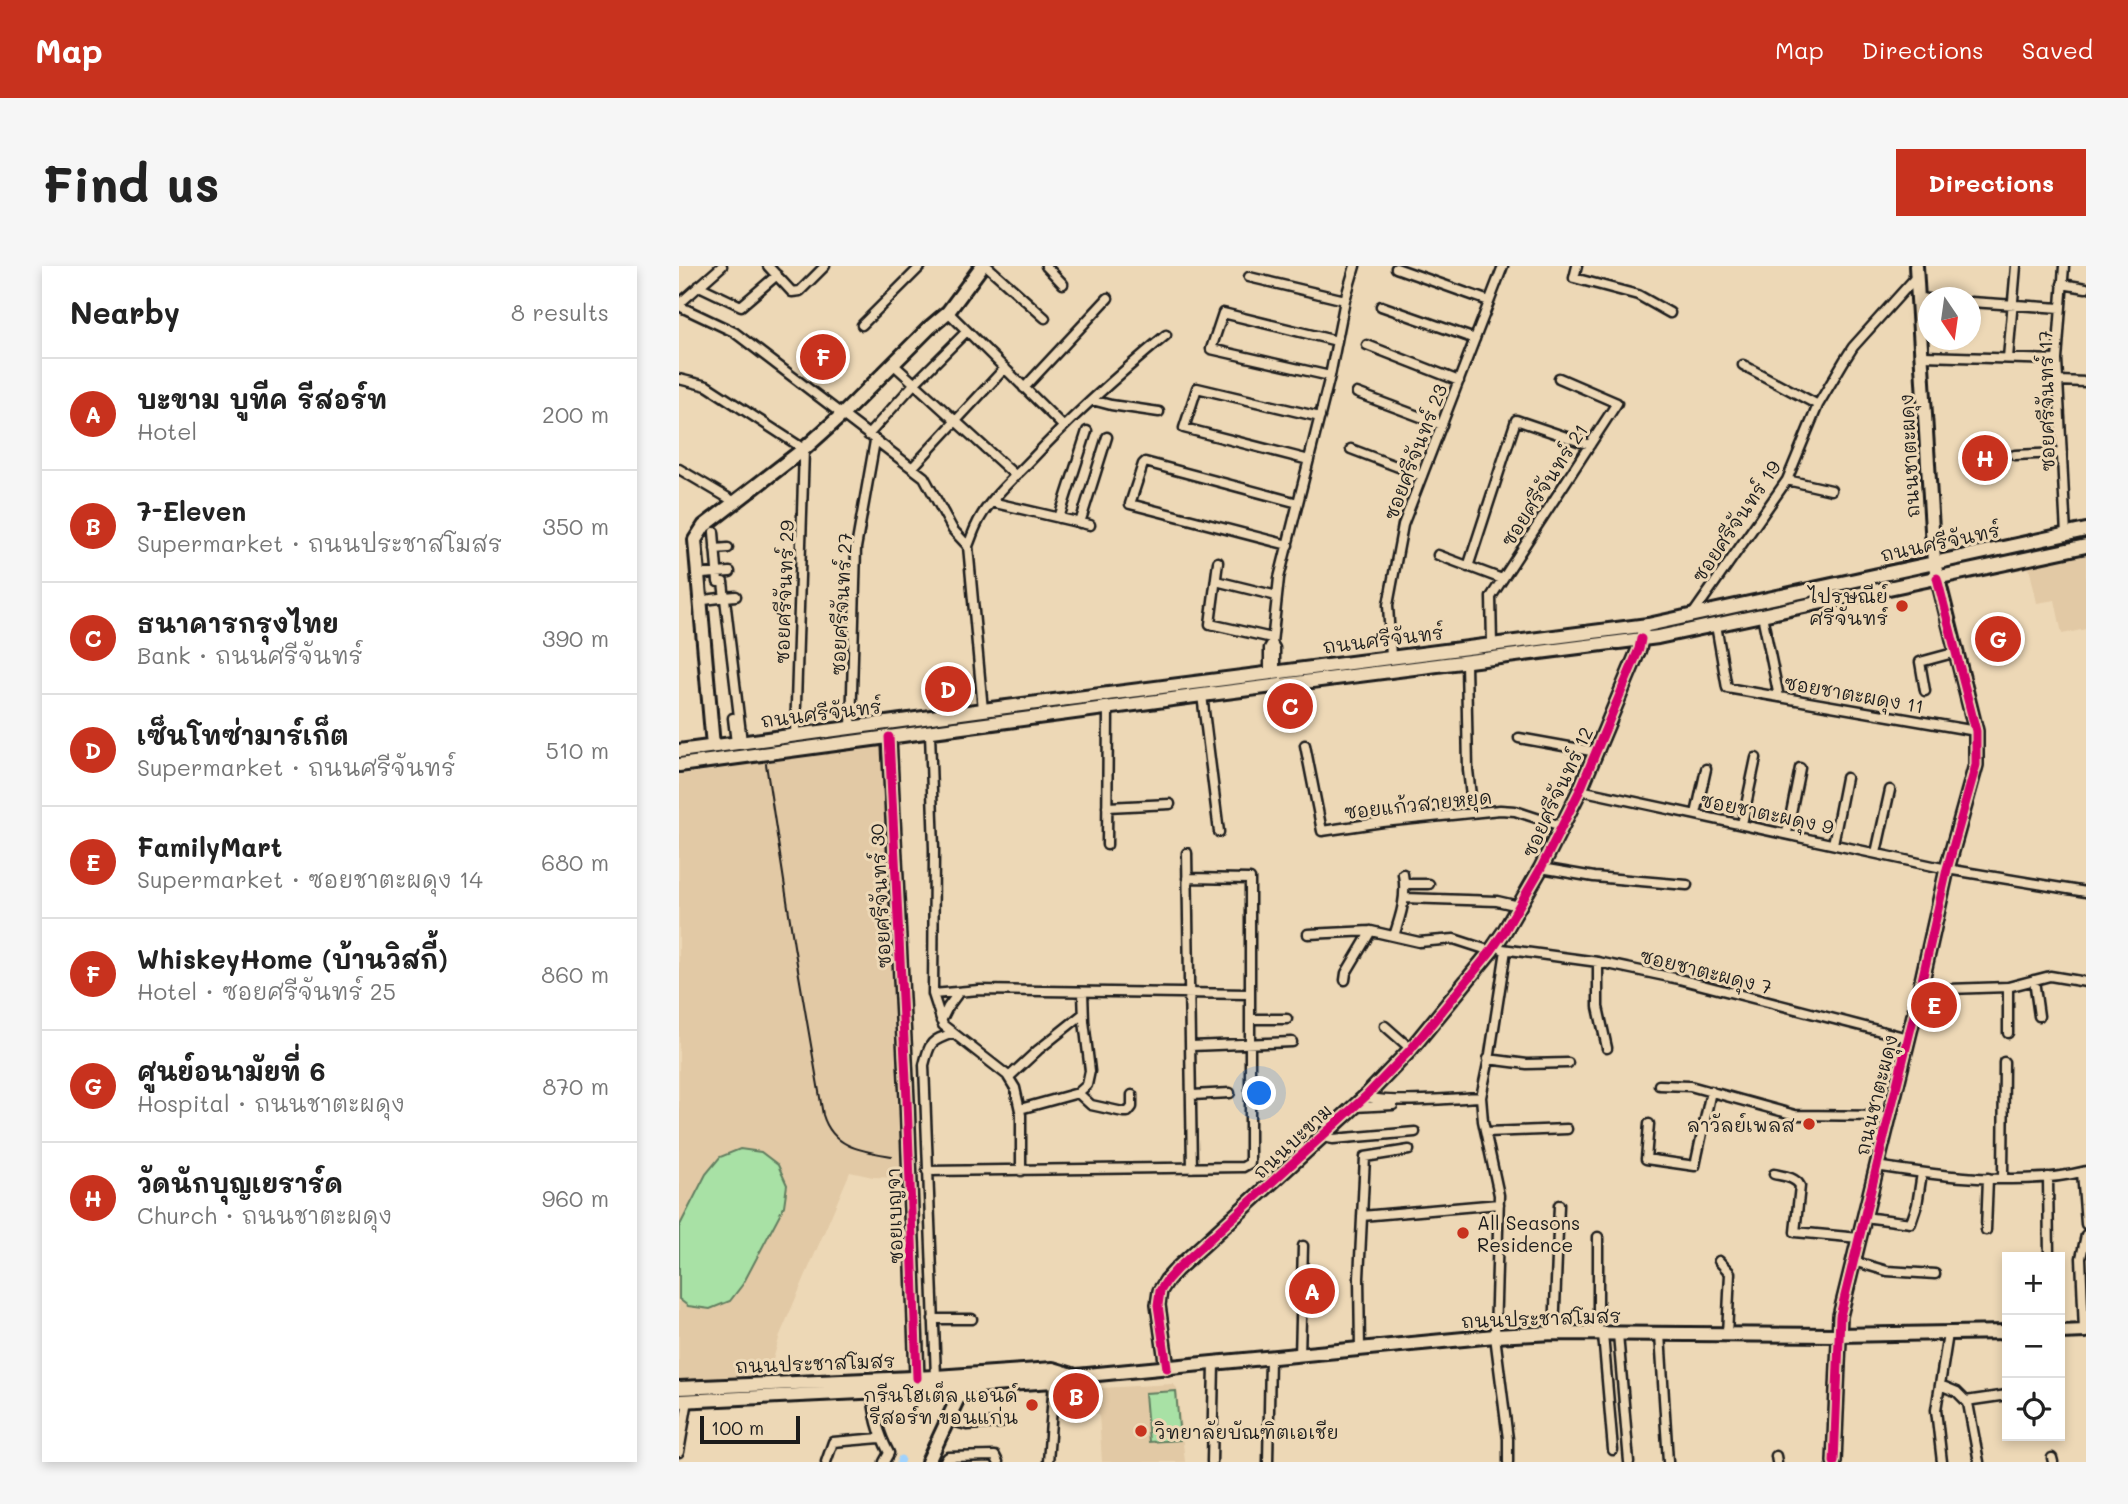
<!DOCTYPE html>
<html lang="en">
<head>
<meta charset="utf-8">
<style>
  body { margin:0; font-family:Mali,"Playpen Sans Thai",sans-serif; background:#f6f6f6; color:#222 }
  .controls { position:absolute; right:21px; bottom:21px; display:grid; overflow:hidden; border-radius:0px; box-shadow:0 4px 10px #0003 }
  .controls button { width:63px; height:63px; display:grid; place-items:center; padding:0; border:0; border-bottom:2px solid #e0e0e0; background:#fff; color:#222; font:35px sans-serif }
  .compass { position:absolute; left:1239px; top:21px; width:63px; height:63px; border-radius:50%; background:#fff; box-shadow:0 4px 10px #0003; rotate:167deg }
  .scale { position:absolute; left:21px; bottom:18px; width:100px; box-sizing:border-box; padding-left:7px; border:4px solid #1c1c1c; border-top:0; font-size:19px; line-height:24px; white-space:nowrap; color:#1c1c1c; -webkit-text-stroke:5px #edd8b6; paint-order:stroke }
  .you { position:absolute; left:581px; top:828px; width:24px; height:24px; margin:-18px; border:5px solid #fff; border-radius:50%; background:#1a73e8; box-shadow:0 0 0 10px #1a73e833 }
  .badge { display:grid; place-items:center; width:46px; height:46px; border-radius:50%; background:#c8321e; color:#fff; font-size:23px; font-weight:700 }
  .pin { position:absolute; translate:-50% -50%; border:4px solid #fff; box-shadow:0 2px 7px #0006 }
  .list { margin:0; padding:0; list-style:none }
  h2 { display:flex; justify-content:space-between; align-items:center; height:91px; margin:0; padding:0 28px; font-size:30px }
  h2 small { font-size:23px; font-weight:400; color:#767676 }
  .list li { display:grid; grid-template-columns:46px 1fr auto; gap:21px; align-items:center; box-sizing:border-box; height:112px; padding:0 28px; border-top:2px solid #e0e0e0 }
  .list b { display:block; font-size:26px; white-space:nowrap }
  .list p { margin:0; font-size:23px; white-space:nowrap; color:#767676 }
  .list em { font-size:23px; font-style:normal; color:#767676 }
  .icon { flex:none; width:38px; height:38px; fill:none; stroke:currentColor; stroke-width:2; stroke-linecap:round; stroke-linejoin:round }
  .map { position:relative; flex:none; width:1407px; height:1196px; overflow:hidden; border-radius:0px }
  header { display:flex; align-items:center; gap:42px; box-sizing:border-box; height:98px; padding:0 35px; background:#c8321e; color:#fff }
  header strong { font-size:33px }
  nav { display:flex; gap:38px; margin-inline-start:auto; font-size:24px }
  .intro { display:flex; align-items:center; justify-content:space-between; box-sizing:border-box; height:168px; padding:0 42px }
  h1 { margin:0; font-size:49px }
  .button { padding:18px 32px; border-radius:0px; background:#c8321e; color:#fff; font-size:24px; font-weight:700 }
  main { display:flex; gap:42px; padding:0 42px }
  aside { flex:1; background:#fff; border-radius:0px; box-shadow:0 4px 10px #0003 }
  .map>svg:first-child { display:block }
  .built { fill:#e2c9a5 }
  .grass { fill:#a8e1a5; stroke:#627e60; stroke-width:2 }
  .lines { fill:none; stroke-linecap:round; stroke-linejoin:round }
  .canal { stroke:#9fd2fd; stroke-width:7 }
  .street-casing { stroke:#1c1c1c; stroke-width:13 }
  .secondary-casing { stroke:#1c1c1c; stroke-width:18 }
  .primary-casing { stroke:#1c1c1c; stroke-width:18 }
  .street { stroke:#edd8b6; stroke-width:8 }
  .secondary { stroke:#edd8b6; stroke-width:12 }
  .primary { stroke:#edd8b6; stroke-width:12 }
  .tram { stroke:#1c1c1c; stroke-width:2 }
  .cycleway-casing { stroke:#edd8b6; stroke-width:13 }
  .cycleway { stroke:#d6006c; stroke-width:9 }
  .poi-dot { fill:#c8321e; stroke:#edd8b6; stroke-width:2.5 }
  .labels { text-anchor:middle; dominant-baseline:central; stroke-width:6; stroke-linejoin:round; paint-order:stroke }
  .street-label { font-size:19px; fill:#1c1c1c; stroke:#edd8b6 }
  .poi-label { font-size:19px; fill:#1c1c1c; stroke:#edd8b6; text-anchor:end }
</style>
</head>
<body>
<header>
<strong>Map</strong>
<nav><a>Map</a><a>Directions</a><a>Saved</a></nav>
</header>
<div class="intro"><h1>Find us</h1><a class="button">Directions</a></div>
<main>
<aside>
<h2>Nearby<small>8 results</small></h2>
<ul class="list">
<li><span class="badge">A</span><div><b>บะขาม บูทีค รีสอร์ท</b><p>Hotel</p></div><em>200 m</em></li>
<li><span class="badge">B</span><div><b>7-Eleven</b><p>Supermarket · ถนนประชาสโมสร</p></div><em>350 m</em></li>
<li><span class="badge">C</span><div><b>ธนาคารกรุงไทย</b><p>Bank · ถนนศรีจันทร์</p></div><em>390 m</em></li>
<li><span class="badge">D</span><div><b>เซ็นโทซ่ามาร์เก็ต</b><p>Supermarket · ถนนศรีจันทร์</p></div><em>510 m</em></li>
<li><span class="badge">E</span><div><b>FamilyMart</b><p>Supermarket · ซอยชาตะผดุง 14</p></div><em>680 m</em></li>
<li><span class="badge">F</span><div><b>WhiskeyHome (บ้านวิสกี้)</b><p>Hotel · ซอยศรีจันทร์ 25</p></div><em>860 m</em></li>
<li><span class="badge">G</span><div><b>ศูนย์อนามัยที่ 6</b><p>Hospital · ถนนชาตะผดุง</p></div><em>870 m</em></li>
<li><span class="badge">H</span><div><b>วัดนักบุญเยราร์ด</b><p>Church · ถนนชาตะผดุง</p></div><em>960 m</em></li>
</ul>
</aside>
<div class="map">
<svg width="1407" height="1196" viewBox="0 0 1407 1196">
  <rect width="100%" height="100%" fill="#edd8b6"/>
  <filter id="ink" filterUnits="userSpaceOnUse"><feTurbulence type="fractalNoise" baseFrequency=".0143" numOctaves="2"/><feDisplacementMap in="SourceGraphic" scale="14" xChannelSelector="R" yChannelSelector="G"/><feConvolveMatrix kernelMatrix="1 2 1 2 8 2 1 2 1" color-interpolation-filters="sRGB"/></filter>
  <g filter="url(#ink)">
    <path class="built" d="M 1407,289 L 1407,363 L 1383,368 L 1376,334 L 1358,337 L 1350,301 Z
      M 202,479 L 222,912 L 194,911 L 171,906 L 101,1069 L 90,1108 L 0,1114 L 0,509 Z
      M 494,1118 L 498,1122 L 506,1196 L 423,1196 L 420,1148 L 400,1146 L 404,1123 Z"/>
    <path class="grass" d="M 61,883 L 82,886 L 99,899 L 108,919 L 105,940 L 64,1018 L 51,1035 L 31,1043 L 9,1040 L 0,1033 L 0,961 L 27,908 L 41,891 Z
      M 497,1125 L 501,1174 L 470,1176 L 466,1127 Z"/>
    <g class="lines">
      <path class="canal" d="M 221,1196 L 222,1193"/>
      <g class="street-casing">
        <path id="street" d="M 89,0 L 113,26 L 121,25 L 146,0
          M 308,0 L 366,52
          M 367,0 L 384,18
          M 898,0 L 895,12 L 959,29 L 991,47
          M 1385,0 L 1378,94 L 1387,269
          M 717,2 L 810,35
          M 570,11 L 666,34
          M 1383,18 L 1407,22
          M 20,20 L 62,40 L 98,9
          M 1238,32 L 1250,33
          M 1292,36 L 1381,42
          M 0,38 L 43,0
          M 0,40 L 55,66 L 245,211 L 274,264 L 289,280 L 304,444
          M 702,40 L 796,73
          M 269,46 L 384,160
          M 183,59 L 242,0
          M 688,79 L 780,115
          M 1244,90 L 1378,94
          M 1329,92 L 1337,0
          M 214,98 L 337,210
          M 1064,99 L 1139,139
          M 651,110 L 532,83 L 544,47 L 658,75
          M 0,113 L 28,120 L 125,183 L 116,469
          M 1379,115 L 1407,116
          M 345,122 L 429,32
          M 678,127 L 763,159
          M 413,134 L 432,139 L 480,146
          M 189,169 L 236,117 L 288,65
          M 672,183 L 743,210
          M 1336,189 L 1383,187
          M 630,194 L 505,162 L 518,122 L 641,151
          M 233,202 L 326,102
          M 0,203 L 56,236
          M 1108,214 L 1152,224
          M 312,236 L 411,259
          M 380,252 L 408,165
          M 401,257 L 428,171
          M 35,266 L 39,316 L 44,316 L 63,476
          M 609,279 L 451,238 L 464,198 L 466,196 L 619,237
          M 289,280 C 292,273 294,266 297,260 C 308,235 333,214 352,194 C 394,149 439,109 487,69
          M 36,283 L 49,282
          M 759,289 L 823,313
          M 539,296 L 531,358 L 593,372
          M 789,301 L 837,154 L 911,179
          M 23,308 L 51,306
          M 537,315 L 598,330
          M 46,331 L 57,330
          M 25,334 L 41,332
          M 1014,348 L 1108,214 L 1139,139 L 1165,95 L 1174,81 L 1237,11
          M 1083,349 L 1100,431
          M 1037,359 L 1048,422 L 1297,465
          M 593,377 L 596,382 L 596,405
          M 813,378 L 812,331 L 938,137 L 880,112
          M 712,391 L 709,339 L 724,259 L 824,0
          M 787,396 L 789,504 L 794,547
          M 590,407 L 590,382 L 593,377 L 600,312 L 651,110 L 666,34 L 676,0
          M 1246,425 L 1241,396 L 1278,386
          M 523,429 L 540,566
          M 54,452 L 57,477
          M 172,462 L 177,282 L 196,175
          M 251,467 L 255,583 L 254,728 L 264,759 L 328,809 L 336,822 L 342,849 L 342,905
          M 840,472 L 918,486
          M 626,479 L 643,565 L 704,556 L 821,544 L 836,545 L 882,560
          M 901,524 L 1268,603 L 1407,626
          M 428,541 L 491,538
          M 1017,548 L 1027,503
          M 1063,558 L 1077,492
          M 1108,567 L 1121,502
          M 1154,578 L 1167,512
          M 428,579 L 429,442
          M 508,587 L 513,902
          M 1197,587 L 1211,524
          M 862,602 L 915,611 L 1008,619
          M 725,618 L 750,618
          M 725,632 L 818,635 L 840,640
          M 629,668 L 692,665 L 740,676 L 775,673 L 812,685
          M 715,670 C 722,649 728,631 724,608
          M 823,683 L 919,696 L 1000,713 L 1229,772
          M 827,684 L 811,788 L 802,831 L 804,855 L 820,929 L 816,1070 L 829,1173 L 829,1196
          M 919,696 L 919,741 L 928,782
          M 666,714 L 667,707 L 692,665
          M 1355,714 L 1360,750
          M 1239,724 L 1329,721 L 1371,710 L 1407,716
          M 254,728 L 300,724 L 570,728
          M 571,753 L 608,753
          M 262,755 L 269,741 L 280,726
          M 706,760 L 732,783
          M 1329,767 L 1329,721
          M 512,780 L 613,776
          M 809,793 L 848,798 L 889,797
          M 330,811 L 359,784 L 404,748
          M 980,819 L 1011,820 L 1116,849 L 1209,850
          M 399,827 L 412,839 L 444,846 L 449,846 L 453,841 L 453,829
          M 513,829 L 551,827
          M 687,830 C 702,839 779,832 802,831
          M 675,841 L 714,839
          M 341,843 L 399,827 L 408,819 L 411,805 L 405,755 L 404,726
          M 970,858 L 967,893 L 1016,900 L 1032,825
          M 807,866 L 888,863
          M 644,871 L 654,873 L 736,866
          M 1197,900 C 1260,910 1345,921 1407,905
          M 248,905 L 564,901 L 571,897 L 571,613 L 508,612
          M 1403,906 L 1407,958
          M 1095,908 C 1104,910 1117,911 1121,920 L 1116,966 L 1180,972
          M 1369,911 L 1370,991
          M 1324,912 L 1325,796
          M 683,950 L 820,938
          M 1185,951 L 1232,957 L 1238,939 L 1243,907
          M 1307,964 L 1309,912
          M 919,971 L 919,1067
          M 1040,995 L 1051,1007 L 1048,1069
          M 1174,995 L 1208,1005 L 1256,1008
          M 254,1053 L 293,1053
          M 1405,1065 L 1402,992 L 1407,969
          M 875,1067 L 880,939
          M 924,1068 L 934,1184
          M 939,1068 L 950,1196
          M 981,1068 L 989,1196
          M 681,1084 L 680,1012 L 686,891 L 730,884
          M 621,1090 L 624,980
          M 257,1111 L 245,799 C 251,775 252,775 274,767
          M 1261,1119 L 1278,1126 L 1289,1137 L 1300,1196
          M 193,1126 C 195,1149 199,1166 210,1187 L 205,1196
          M 1287,1135 L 1328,1129
          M 269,1154 L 288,1159 L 321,1157
          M 0,1186 L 9,1134
          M 1097,1190 L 1098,1196
          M 1373,1192 L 1374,1196
          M 147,1196 L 154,1176 L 201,1172
          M 265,1196 L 269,1191 L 316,1190 L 319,1196
          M 369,1196 L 375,1115
          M 533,1196 L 535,1097
          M 589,1196 L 591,1092
          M 1263,1196 L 1257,1144 L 1269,1068"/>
      </g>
      <g class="secondary-casing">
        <path id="secondary" d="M 210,471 L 228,834 L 238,1112
          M 34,480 L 16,274 L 25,260 L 125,183 L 164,148 L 250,62 L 269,46 L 303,0
          M 0,485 L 304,444 L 969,359 L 1407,264
          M 0,499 L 523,429 L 979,371 L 1407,280
          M 488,1102 L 479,1039 L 481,1025 L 488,1014 L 498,1003 L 687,830 L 732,783 L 812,685 L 825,666 L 862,602 L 901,524 L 960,383 L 964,368
          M 249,1196 L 284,1121
          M 1155,1196 L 1161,1050 L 1238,737 L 1268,603 L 1297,499 L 1297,465 L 1255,297 L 1237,0"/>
      </g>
      <g class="primary-casing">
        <path id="primary" d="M 1381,1066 L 1407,1065
          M 0,1122 L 257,1111 L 374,1103 L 394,1109
          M 0,1135 L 284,1121 L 375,1115 L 398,1110 L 816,1070 L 875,1067 L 1159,1069 L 1328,1066"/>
      </g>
      <use href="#street" class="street"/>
      <use href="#secondary" class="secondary"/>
      <use href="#primary" class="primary"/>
      <path class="tram" d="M 87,498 L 115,680 L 144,849 C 154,882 183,885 213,890"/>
      <g class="cycleway-casing">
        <path id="cycleway" d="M 210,471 L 228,834 L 238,1112
          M 488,1102 L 479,1039 L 481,1025 L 488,1014 L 498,1003 L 687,830 L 732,783 L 812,685 L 825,666 L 862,602 L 901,524 L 960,383 L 962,373
          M 1155,1196 L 1161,1050 L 1238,737 L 1268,603 L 1297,499 L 1297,465 L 1258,312"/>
      </g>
      <use href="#cycleway" class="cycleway"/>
    </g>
  </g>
  <g class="poi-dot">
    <circle cx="1223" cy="340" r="7"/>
    <circle cx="1130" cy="858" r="7"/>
    <circle cx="784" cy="967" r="7"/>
    <circle cx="353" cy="1139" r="7"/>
    <circle cx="462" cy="1165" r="7"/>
  </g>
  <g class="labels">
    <g class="street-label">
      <text transform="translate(1367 135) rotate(-91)">ซอยศรีจันทร์ 17</text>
      <text transform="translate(736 186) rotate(-69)">ซอยศรีจันทร์ 23</text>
      <text transform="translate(1230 190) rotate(-93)">ถนนชาตะผดุง</text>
      <text transform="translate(865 219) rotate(-57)">ซอยศรีจันทร์ 21</text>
      <text transform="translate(1057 255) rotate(-56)">ซอยศรีจันทร์ 19</text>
      <text transform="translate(1261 276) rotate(-12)">ถนนศรีจันทร์</text>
      <text transform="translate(105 326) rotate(-88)">ซอยศรีจันทร์ 29</text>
      <text transform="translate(162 338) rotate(-87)">ซอยศรีจันทร์ 27</text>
      <text transform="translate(704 373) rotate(-7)">ถนนศรีจันทร์</text>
      <text transform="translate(1175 428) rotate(10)">ซอยชาตะผดุง 11</text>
      <text transform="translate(142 447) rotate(-7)">ถนนศรีจันทร์</text>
      <text transform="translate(878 526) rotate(-65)">ซอยศรีจันทร์ 12</text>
      <text transform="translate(739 538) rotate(-6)">ซอยแก้วสายหยุด</text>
      <text transform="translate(1088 547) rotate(12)">ซอยชาตะผดุง 9</text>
      <text transform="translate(201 630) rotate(-93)">ซอยศรีจันทร์ 30</text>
      <text transform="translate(1027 705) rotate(14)">ซอยชาตะผดุง 7</text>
      <text transform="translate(1197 829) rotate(-76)">ถนนชาตะผดุง</text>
      <text transform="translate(613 875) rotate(-43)">ถนนบะขาม</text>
      <text transform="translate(215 950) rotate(-92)">ซอยเบญจา</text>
      <text transform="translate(862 1052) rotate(-2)">ถนนประชาสโมสร</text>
      <text transform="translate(136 1097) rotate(-2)">ถนนประชาสโมสร</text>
    </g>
    <g class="poi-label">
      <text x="1209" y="329">ไปรษณีย์<tspan x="1209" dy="22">ศรีจันทร์</tspan></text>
      <text x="1116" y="858">ลาวัลย์เพลส</text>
      <text x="798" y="956" text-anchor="start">All Seasons<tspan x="798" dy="22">Residence</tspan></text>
      <text x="339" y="1128">กรีนโฮเต็ล แอนด์<tspan x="339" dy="22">รีสอร์ท ขอนแก่น</tspan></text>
      <text x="476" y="1165" text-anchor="start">วิทยาลัยบัณฑิตเอเชีย</text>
    </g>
  </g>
</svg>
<div class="controls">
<button>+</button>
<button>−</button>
<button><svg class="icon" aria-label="locate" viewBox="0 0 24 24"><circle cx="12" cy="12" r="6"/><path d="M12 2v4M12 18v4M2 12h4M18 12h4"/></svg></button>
</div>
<svg class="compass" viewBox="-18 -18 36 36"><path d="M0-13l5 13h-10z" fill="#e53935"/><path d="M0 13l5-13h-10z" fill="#767676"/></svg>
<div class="scale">100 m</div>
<div class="you"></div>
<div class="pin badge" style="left:633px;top:1025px">A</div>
<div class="pin badge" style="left:397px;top:1130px">B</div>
<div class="pin badge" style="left:611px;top:440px">C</div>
<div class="pin badge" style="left:269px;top:423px">D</div>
<div class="pin badge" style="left:1255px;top:739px">E</div>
<div class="pin badge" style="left:144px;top:91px">F</div>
<div class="pin badge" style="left:1319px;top:373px">G</div>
<div class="pin badge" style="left:1306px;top:192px">H</div>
</div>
</main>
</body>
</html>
